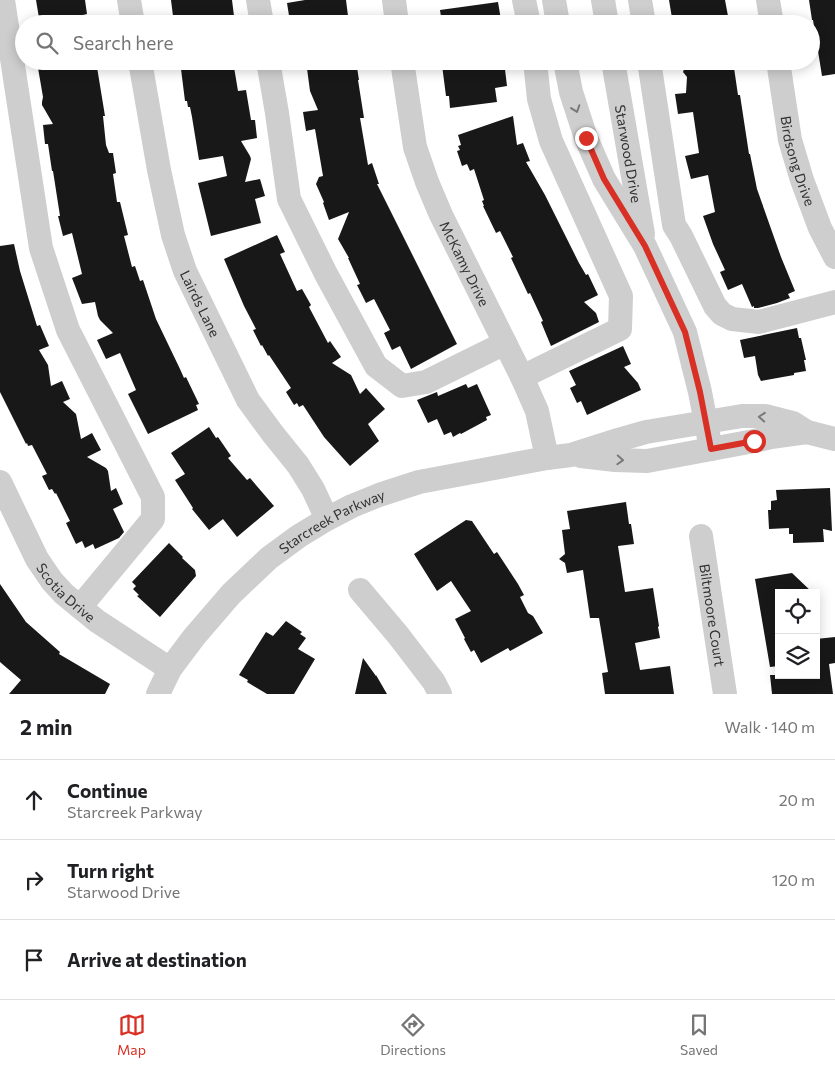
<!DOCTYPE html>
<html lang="en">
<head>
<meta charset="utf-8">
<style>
  body { margin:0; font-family:Commissioner,sans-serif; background:#f2f2f2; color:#202124 }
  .controls { position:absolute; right:15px; bottom:15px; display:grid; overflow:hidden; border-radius:0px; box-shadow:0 2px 12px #0003 }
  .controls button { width:45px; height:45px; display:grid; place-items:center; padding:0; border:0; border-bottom:1px solid #e0e0e0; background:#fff; color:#202124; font:25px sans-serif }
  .stop { position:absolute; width:15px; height:15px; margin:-11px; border:4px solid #d93025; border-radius:50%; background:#fff }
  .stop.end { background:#d93025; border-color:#fff; box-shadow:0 1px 5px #0008 }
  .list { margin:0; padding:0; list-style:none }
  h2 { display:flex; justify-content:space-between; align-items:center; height:65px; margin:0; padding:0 20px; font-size:21px }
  h2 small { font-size:16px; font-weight:400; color:#757577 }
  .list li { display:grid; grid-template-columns:32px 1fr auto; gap:15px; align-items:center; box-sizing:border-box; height:80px; padding:0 20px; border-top:1px solid #e0e0e0 }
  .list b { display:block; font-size:19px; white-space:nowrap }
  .list p { margin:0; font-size:16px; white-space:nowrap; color:#757577 }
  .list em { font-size:16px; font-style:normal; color:#757577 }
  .icon { flex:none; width:28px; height:28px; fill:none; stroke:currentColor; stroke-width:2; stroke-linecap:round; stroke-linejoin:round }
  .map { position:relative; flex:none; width:835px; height:694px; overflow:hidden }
  .search { position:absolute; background:#fff; box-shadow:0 2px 12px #0003; left:15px; right:15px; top:15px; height:55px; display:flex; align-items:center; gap:12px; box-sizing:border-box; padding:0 18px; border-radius:28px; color:#757577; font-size:19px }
  .sheet { height:305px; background:#fff }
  nav { display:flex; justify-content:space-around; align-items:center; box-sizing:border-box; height:70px; border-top:1px solid #e0e0e0; background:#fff; font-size:14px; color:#757577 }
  nav a { display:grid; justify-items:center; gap:2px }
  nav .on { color:#d93025 }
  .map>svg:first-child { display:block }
  .building { fill:#181818 }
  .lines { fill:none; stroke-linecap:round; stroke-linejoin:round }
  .minor { stroke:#cecece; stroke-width:24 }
  .oneway { stroke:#787878 }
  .route { stroke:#d93025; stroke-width:6 }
  .labels { text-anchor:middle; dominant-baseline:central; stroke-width:5; stroke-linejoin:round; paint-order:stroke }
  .street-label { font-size:14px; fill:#313131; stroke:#fff }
</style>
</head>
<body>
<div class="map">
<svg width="835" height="694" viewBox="0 0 835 694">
  <rect width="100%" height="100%" fill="#fff"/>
  <path class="building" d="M 36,0 L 85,0 L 87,14 L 83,15 L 84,24 L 40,24 Z
    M 171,0 L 232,0 L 235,24 L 174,24 Z
    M 305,0 L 346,0 L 349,24 L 301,24 L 301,20 L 290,22 L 287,3 Z
    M 669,0 L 725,0 L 728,16 L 676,23 L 672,18 Z
    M 809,0 L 835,0 L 835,74 L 822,76 L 813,20 L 812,20 Z
    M 498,2 L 501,20 L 480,24 L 442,24 L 440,10 Z
    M 43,61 L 96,61 L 105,116 L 103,116 L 106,145 L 109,153 L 113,153 L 116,173 L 113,174 L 117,202 L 120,202 L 128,235 L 124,236 L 132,267 L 135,266 L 140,281 L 143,280 L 156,319 L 180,369 L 184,378 L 186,377 L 199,404 L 196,405 L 198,410 L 148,434 L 128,394 L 136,390 L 120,353 L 106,359 L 97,340 L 113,333 L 100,320 L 98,316 L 95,302 L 82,304 L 72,278 L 82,274 L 72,233 L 63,236 L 58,216 L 60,216 L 53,171 L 52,171 L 48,144 L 45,144 L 43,125 L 53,124 L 42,105 L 42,102 L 43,97 L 38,68 L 44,67 Z
    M 180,61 L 233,61 L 238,91 L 246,90 L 251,120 L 255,120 L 257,138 L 241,141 L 250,156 L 251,159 L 245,182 L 260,179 L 265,196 L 255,199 L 261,223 L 211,236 L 198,183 L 227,176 L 223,156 L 199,160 L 192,117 L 190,107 L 188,107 L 187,101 L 185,101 Z
    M 306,61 L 356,61 L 359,80 L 358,80 L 364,118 L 360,118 L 368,165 L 372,163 L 379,184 L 377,184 L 457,344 L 411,369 L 400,346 L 392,350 L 384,333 L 390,330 L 374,299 L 366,303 L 357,285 L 360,284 L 348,258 L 349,258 L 338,239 L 349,212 L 329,220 L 323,203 L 324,202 L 316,184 L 319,177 L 323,176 L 315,129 L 306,131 L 303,112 L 318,110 L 310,91 Z
    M 470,61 L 504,61 L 507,86 L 495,88 L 497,102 L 450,108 L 449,96 L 446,96 L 442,65 Z
    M 687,61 L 733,61 L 738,95 L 740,95 L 749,154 L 750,154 L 757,189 L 781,257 L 795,291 L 788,294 L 790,298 L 777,303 L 758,308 L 754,308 L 754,306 L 752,307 L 742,284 L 728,290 L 720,272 L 725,270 L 713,244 L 703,216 L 715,212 L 708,175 L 691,179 L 685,156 L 699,153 L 693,112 L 678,114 L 675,94 L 686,93 L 687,77 L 683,72 Z
    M 513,116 L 517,145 L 523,143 L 530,161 L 526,162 L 545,195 L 579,263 L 586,275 L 588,274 L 598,295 L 584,302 L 596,313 L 599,322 L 551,346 L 541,322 L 543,321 L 530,293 L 528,294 L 511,258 L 513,257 L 500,231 L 496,233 L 483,206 L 484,206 L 482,201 L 484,200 L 474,169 L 470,171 L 467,164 L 462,166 L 457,151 L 460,150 L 458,146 L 461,145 L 458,135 Z
    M 277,235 L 285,252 L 280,254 L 297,291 L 302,289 L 311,305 L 309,307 L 328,343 L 330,341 L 341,357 L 332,363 L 351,375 L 360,394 L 366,388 L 385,409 L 368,424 L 379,441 L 350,466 L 324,437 L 303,405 L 299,407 L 297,403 L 294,405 L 286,392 L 291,388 L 269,355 L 268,356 L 262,345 L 261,346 L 253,330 L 256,329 L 244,306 L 224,259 Z
    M 14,244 L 20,271 L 37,326 L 40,325 L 49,346 L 39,350 L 48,365 L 51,386 L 62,381 L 70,399 L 63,402 L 76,414 L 81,439 L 92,433 L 101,450 L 87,457 L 106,468 L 108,471 L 111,491 L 116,488 L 123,504 L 113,509 L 124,532 L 119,538 L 95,549 L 93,544 L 85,548 L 82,541 L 76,544 L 66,523 L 70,521 L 56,493 L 55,494 L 52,489 L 49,490 L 42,476 L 47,474 L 32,445 L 28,446 L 27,443 L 26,444 L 0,392 L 0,246 Z
    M 797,328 L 799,338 L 801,338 L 806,360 L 804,360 L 806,371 L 794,373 L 794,375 L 761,381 L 758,375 L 755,356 L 744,358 L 740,340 Z
    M 623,346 L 631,364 L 624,367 L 638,383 L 641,390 L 587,415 L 581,401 L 577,403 L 570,388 L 576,385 L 569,371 Z
    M 466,384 L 468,388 L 477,384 L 491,415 L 486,417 L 487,420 L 461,434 L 460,433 L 453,437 L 451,432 L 444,435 L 437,419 L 428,423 L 417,400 L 437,392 L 438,396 Z
    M 209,427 L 216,438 L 218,437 L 231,456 L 228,458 L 247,480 L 250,478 L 274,506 L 237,537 L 223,519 L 209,530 L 192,509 L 193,508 L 175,480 L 185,474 L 171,453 Z
    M 830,488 L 832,531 L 823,529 L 824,542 L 793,543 L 793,534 L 789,534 L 789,528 L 769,529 L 768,510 L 771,510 L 771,501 L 777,500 L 776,490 Z
    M 626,502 L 629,524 L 631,524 L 634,544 L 618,546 L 625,592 L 653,588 L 659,626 L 658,627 L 660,638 L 635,643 L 640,670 L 670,666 L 674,694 L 605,694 L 602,673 L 608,672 L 599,618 L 590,618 L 583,570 L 567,573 L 565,563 L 559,559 L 565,554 L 562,530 L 570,529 L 567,511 Z
    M 466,520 L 472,521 L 494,554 L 497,552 L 518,584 L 524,595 L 520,597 L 528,613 L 533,616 L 543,633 L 510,651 L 508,648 L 481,663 L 474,650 L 471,652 L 464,639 L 465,638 L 455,619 L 471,611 L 451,581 L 437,591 L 414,554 Z
    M 169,543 L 183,557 L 182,558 L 195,570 L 196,576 L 160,617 L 137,596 L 139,595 L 133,589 L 136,586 L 132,582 Z
    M 792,573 L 813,593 L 779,593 L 779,666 L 770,667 L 755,579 Z
    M 0,584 L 26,622 L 60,652 L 59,654 L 110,684 L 105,694 L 9,694 L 21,680 L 0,662 Z
    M 286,621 L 302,632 L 300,634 L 306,638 L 298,649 L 315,659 L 294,694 L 267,694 L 247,682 L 248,680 L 239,675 L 266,632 L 273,636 Z
    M 835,637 L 835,663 L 829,664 L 833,694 L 772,694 L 770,675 L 816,675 L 816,639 Z
    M 363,658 L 376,676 L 376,675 L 387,694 L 355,694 Z"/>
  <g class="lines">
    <g class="minor">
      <path d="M 3,0 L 41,248 L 68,330 L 153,497 L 153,519 L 80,607"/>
      <path d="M 129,0 L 133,24"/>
      <path d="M 258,0 L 262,24"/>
      <path d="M 394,0 L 397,24"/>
      <path d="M 524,0 L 529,24"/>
      <path d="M 554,0 L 558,24"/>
      <path d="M 603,0 L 607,24"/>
      <path d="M 640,0 L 644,24"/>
      <path d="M 768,0 L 772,24"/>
      <path id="s1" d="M 140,61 L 159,170 L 173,235 L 185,271 L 248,400 L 273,434 L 298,465 L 313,489 L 327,519"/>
      <path d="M 268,61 L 277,113 L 289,199 L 326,274 L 376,366 L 402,386 L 426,382 L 505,343"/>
      <path id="s2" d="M 402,61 L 415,147 L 427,182 L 441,215 L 522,377 L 537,411 L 547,458"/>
      <path d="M 565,61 L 571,92 L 586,138 L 604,179 L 645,246 L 685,332 L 700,392 L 711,449"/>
      <path id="s3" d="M 613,61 L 643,234"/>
      <path d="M 649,61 L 674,225 L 681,236 L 715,306 L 722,314 L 732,319 L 759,322 L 835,302"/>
      <path id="s4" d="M 778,61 L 790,140 L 802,180 L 820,228 L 835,257"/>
      <path d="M 522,377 L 620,329 L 621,296 L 551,141 L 539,99 L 535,61"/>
      <path d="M 581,456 L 615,460 L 647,461 L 754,441 L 771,437 L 807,432"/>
      <path id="s5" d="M 0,482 L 37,559 L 52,581 L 64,594 L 97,621 L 170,669"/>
      <path id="s6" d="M 701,536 L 725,694"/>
      <path d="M 360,590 L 398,635 L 434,682 L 440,694"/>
      <path id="s7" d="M 158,694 L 170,669 L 194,637 L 231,594 L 269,558 L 299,536 L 327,519 L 352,506 L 379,495 L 419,482 L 547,458 L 571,455 L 618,440 L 646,432 L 742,416 L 766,416 L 793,423 L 807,432 L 835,439"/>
    </g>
  </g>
  <defs><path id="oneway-chevron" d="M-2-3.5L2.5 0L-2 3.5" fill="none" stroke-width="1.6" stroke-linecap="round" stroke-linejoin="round" transform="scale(1.25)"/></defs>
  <g class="oneway">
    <use href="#oneway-chevron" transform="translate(576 109) rotate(71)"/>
    <use href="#oneway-chevron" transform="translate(762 417) rotate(-176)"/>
    <use href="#oneway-chevron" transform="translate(620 460) rotate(3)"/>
  </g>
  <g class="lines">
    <path class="route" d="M 586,138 L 604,179 L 645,246 L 685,332 L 700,392 L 711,449 L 754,441"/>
  </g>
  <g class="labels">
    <g class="street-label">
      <text stroke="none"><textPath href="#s3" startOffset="94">Starwood Drive</textPath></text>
      <text stroke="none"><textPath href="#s4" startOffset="102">Birdsong Drive</textPath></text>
      <text stroke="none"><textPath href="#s2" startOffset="214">McKamy Drive</textPath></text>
      <text stroke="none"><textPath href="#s1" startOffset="251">Lairds Lane</textPath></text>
      <text stroke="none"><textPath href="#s7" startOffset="250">Starcreek Parkway</textPath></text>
      <text stroke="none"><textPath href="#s5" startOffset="130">Scotia Drive</textPath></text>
      <text stroke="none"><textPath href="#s6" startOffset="80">Biltmoore Court</textPath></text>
    </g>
  </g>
</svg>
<div class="controls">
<button><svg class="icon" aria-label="locate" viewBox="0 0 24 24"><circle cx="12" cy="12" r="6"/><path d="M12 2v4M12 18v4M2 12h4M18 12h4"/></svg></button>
<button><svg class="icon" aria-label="layers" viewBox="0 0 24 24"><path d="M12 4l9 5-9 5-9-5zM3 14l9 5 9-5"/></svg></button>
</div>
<div class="stop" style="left:754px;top:441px"></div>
<div class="stop end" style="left:586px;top:138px"></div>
<div class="search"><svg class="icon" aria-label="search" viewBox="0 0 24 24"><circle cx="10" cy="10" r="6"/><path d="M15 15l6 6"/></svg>Search here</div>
</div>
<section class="sheet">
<h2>2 min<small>Walk · 140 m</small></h2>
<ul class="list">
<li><svg class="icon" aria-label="ahead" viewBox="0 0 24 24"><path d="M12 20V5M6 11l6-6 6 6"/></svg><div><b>Continue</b><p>Starcreek Parkway</p></div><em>20 m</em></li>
<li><svg class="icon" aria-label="right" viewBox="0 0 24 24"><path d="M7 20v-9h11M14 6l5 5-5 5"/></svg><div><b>Turn right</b><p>Starwood Drive</p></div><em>120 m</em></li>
<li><svg class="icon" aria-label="arrive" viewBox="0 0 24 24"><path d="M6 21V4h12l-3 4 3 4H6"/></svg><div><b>Arrive at destination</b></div></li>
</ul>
</section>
<nav>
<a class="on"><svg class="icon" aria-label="map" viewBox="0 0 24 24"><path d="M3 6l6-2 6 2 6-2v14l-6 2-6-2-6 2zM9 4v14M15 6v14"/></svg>Map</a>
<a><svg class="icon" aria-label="directions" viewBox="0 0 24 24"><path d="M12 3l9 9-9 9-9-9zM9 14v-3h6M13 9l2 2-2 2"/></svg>Directions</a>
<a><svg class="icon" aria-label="saved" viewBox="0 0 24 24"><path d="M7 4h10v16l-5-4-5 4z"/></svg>Saved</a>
</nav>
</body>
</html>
